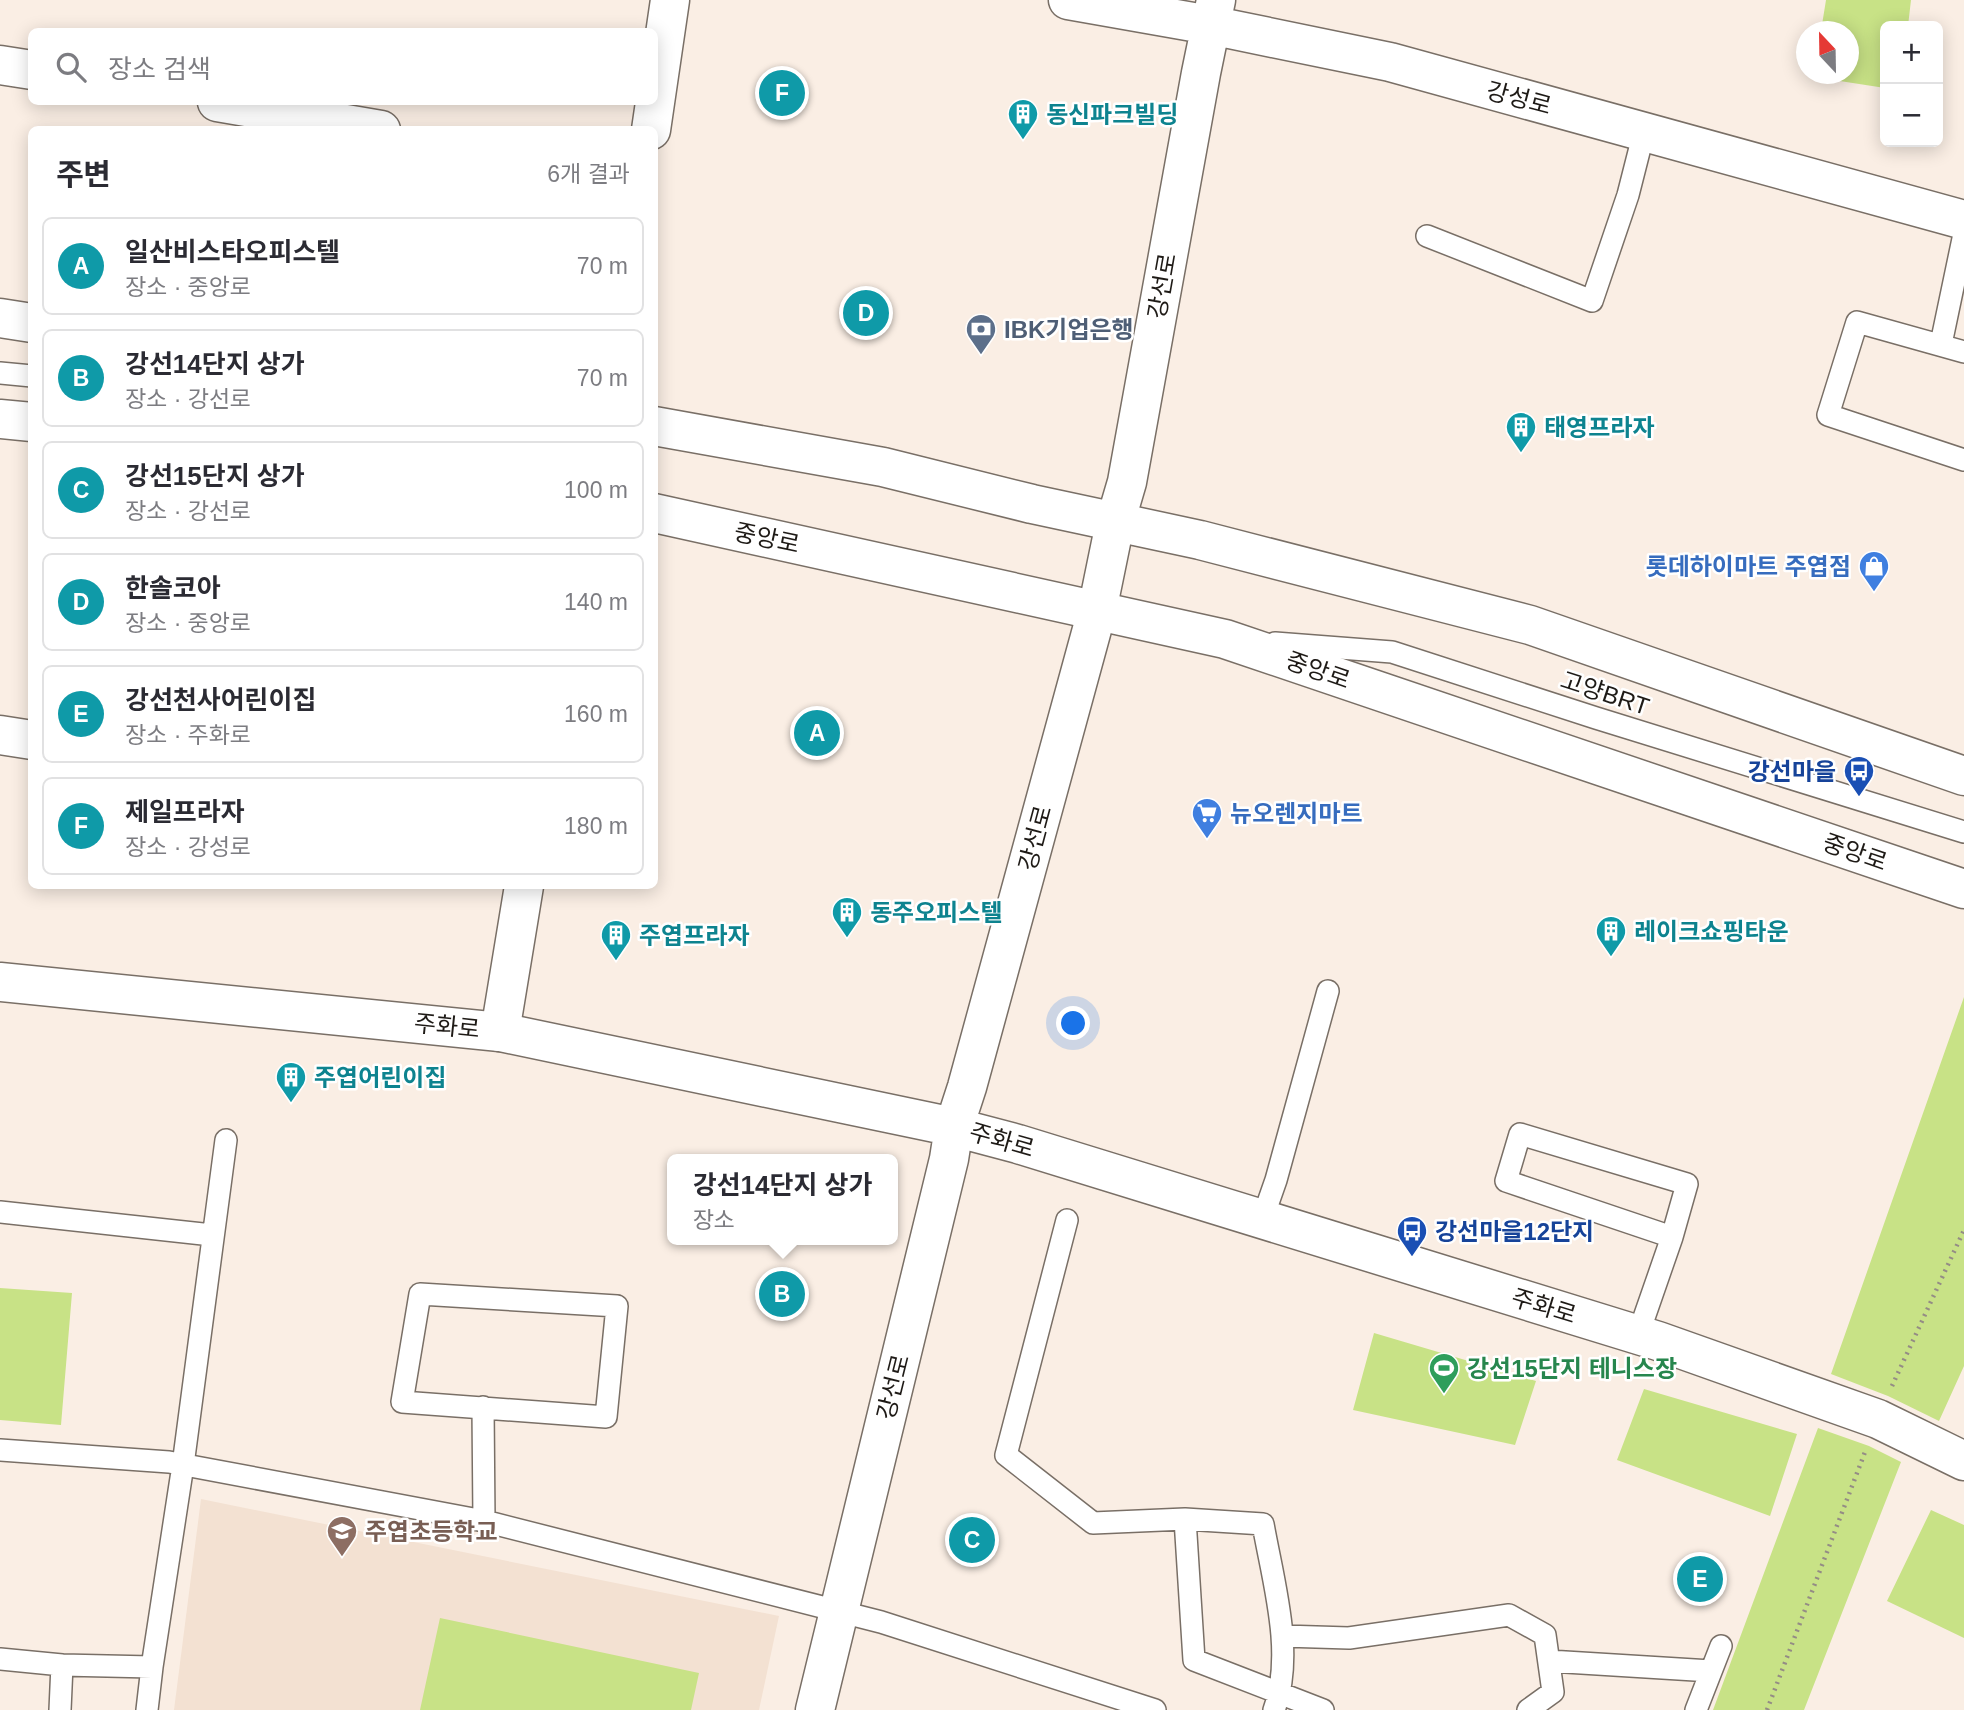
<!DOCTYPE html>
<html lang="ko">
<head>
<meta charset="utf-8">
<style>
  body { margin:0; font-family:Helvetica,"Noto Sans KR",sans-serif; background:#f2f2f3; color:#2b2b33 }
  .controls { position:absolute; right:21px; top:21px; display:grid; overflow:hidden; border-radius:10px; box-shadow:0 4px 18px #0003 }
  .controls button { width:63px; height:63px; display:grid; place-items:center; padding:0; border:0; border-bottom:2px solid #e1e1e2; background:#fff; color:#2b2b33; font:35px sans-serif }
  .compass { position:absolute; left:1796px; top:21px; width:63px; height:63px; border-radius:50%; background:#fff; box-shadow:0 4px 18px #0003; rotate:338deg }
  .you { position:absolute; left:1074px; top:1024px; width:24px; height:24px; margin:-18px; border:5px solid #fff; border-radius:50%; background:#1a73e8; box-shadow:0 0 0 10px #1a73e833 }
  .badge { display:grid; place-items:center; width:46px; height:46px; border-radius:50%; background:#b45309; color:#fff; font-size:23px; font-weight:700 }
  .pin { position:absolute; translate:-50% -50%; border:4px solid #fff; box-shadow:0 2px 7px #0006 }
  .popup { position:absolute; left:667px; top:1154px; width:231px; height:91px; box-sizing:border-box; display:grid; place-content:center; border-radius:10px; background:#fff; filter:drop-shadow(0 2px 5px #0005); font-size:23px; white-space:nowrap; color:#7c7c81 }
  .popup b { font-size:26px; color:#2b2b33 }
  .popup::after { content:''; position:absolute; left:50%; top:100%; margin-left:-14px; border:14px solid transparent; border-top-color:#fff }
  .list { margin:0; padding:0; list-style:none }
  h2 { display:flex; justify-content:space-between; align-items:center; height:91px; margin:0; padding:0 28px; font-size:30px }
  h2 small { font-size:23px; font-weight:400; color:#7c7c81 }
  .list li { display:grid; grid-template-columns:46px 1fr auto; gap:21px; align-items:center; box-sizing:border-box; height:98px; margin:0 14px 14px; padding:0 14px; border:2px solid #e1e1e2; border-radius:10px }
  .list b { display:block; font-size:26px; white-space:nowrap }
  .list p { margin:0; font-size:23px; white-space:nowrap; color:#7c7c81 }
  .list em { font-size:23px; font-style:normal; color:#7c7c81 }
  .icon { flex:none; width:38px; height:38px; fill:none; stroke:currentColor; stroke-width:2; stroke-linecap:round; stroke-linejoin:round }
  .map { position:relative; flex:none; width:1964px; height:1710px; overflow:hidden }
  .search { position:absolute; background:#fff; box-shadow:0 4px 18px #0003; left:28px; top:28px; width:630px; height:77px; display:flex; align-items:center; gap:18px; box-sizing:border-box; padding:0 24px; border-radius:10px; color:#7c7c81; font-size:26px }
  .panel { position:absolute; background:#fff; box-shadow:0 4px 18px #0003; left:28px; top:126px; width:630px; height:763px; border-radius:10px }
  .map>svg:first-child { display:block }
  .built { fill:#f3e1d2 }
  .green { fill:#c8e286 }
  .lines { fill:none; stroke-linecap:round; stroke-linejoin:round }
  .lane-casing { stroke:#796f66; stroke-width:24 }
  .street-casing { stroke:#796f66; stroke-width:41 }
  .secondary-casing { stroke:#796f66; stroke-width:41 }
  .primary-casing { stroke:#796f66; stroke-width:41 }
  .path { stroke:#948c85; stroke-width:4.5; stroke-dasharray:2 5; stroke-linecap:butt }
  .lane { stroke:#fff; stroke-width:21 }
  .street { stroke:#fff; stroke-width:38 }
  .secondary { stroke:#fff; stroke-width:38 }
  .primary { stroke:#fff; stroke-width:38 }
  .labels { text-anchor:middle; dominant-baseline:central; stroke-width:5; stroke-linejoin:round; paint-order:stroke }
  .street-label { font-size:24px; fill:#1e1a16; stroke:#fff }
  .culture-label { font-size:24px; font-weight:bold; fill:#0d838f; stroke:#fff; text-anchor:start }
  .service-label { font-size:24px; font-weight:bold; fill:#4e5e75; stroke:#fff; text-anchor:start }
  .shop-label { font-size:24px; font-weight:bold; fill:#366cbe; stroke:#fff; text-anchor:end }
  .transit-label { font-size:24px; font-weight:bold; fill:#164399; stroke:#fff; text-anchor:end }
  .leisure-label { font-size:24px; font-weight:bold; fill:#27864d; stroke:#fff; text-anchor:start }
  .education-label { font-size:24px; font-weight:bold; fill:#785e54; stroke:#fff; text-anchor:start }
</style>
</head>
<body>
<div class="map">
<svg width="1964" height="1710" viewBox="0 0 1964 1710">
  <rect width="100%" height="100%" fill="#faeee4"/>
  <path class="built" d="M 201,1499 L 779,1616 L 759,1710 L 174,1710 Z"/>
  <path class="green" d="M 1826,0 L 1911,0 L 1908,26 L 1885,26 L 1885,88 L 1814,77 L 1814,74 L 1848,74 L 1848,32 L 1821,31 Z
    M 1964,997 L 1964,1366 L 1939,1421 L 1888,1396 L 1831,1374 Z
    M 0,1288 L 72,1293 L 61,1425 L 0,1420 Z
    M 1374,1333 L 1536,1381 L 1515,1445 L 1353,1410 Z
    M 1644,1389 L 1797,1434 L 1770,1516 L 1617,1460 Z
    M 1818,1428 L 1869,1446 L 1901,1462 L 1804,1710 L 1713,1710 Z
    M 1931,1510 L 1964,1525 L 1964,1638 L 1887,1601 Z
    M 440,1618 L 699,1673 L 691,1710 L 420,1710 Z"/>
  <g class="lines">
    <g class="lane-casing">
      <path id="lane" d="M 1427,236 L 1592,301 L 1628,195 L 1644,132
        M 1941,344 L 1964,234
        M 1964,352 L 1857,322 L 1828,415 L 1964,460
        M 0,373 L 32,376
        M 1275,643 L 1392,652 L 1596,718 L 1964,832
        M 0,1212 L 212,1235
        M 1067,1220 L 1006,1455 L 1093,1523 L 1185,1519
        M 1262,1220 L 1276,1180 L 1328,991
        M 420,1294 L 617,1306 L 606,1417 L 402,1402 Z
        M 1638,1335 L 1672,1237 L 1687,1184 L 1520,1134 L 1506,1181 L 1672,1237
        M 483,1407 L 484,1521
        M 0,1450 L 169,1462 L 484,1521 L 881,1622 L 1155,1710
        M 1283,1636 L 1349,1638 L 1509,1615 L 1545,1635 L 1553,1692 L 1528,1710
        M 0,1659 L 62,1665
        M 1549,1661 L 1711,1671
        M 60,1710 L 62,1665 L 152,1667
        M 147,1710 L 152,1667 L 183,1465 L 226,1140
        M 1274,1710 C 1295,1654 1273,1581 1263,1524 L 1185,1519 L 1194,1660 L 1323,1710
        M 1696,1710 L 1721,1646"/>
    </g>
    <g class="street-casing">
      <path id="street" d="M 0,65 L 32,70
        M 217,102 L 381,130
        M 651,130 L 670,0
        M 0,735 L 32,740
        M 500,1032 L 524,886"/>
    </g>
    <g class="secondary-casing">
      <path id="secondary" d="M 1068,0 L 1210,25 L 1390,62 L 1964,220
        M 0,982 L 500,1032 L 954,1127 L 1018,1144 L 1658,1341 L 1878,1419 L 1964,1461
        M 815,1710 L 949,1159 L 954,1127 L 967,1087 L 1097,611 L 1115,523 L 1127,482 L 1201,73 L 1216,0"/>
    </g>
    <g class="primary-casing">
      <path id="primary" d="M 0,318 L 32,323
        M 0,419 L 32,422
        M 654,426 L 883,467 L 1032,504 L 1200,540 L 1530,625 L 1964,776
        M 654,513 L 1225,639 L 1964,889"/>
    </g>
    <path class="path" d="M 1892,1386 L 1964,1230
      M 1767,1710 L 1865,1452"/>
    <use href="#lane" class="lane"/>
    <use href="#street" class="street"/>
    <use href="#secondary" class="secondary"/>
    <use href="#primary" class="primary"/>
  </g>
  <defs>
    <g id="building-pin" transform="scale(1.575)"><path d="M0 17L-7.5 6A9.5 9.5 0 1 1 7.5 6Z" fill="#0f9aa8" stroke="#fff"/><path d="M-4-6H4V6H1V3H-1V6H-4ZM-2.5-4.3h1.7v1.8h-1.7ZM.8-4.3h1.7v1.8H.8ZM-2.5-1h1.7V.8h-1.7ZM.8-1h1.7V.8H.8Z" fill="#fff"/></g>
    <g id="bank-pin" transform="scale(1.575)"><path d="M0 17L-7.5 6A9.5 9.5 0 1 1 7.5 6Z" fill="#5c6f8a" stroke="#fff"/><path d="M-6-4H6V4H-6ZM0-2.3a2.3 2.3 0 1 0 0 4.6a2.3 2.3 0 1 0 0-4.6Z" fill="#fff"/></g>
    <g id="shop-pin" transform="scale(1.575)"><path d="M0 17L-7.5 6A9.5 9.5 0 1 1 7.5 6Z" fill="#3f7fe0" stroke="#fff"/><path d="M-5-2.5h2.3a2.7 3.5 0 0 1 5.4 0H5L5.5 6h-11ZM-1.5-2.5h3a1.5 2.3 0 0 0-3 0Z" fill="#fff"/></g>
    <g id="bus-pin" transform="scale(1.575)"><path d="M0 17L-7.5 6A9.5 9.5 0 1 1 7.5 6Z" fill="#1a4fb4" stroke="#fff"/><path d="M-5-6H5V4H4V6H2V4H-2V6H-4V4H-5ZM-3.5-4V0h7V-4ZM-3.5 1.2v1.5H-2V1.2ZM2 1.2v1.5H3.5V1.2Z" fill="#fff"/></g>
    <g id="supermarket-pin" transform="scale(1.575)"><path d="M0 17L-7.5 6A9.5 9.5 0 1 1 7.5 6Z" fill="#3f7fe0" stroke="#fff"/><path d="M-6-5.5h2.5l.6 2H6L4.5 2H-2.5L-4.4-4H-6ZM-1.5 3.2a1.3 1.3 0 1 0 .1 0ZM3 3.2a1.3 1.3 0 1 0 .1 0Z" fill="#fff"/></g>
    <g id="stadium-pin" transform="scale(1.575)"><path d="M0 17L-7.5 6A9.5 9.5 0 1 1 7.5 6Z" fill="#2e9e5b" stroke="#fff"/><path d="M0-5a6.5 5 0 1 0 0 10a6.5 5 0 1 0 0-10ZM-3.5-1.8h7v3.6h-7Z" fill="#fff"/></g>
    <g id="school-pin" transform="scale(1.575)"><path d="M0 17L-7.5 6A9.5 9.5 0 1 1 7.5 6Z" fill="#8d6e63" stroke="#fff"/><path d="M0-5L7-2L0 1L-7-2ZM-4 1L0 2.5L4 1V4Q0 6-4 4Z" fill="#fff"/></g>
  </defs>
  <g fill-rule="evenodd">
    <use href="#building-pin" x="1023" y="114"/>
    <use href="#bank-pin" x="981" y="329"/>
    <use href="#building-pin" x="1521" y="427"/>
    <use href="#shop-pin" x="1874" y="566"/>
    <use href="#bus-pin" x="1859" y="771"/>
    <use href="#supermarket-pin" x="1207" y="813"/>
    <use href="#building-pin" x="847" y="912"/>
    <use href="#building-pin" x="1611" y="931"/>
    <use href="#building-pin" x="616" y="935"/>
    <use href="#building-pin" x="291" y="1077"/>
    <use href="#bus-pin" x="1412" y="1231"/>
    <use href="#stadium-pin" x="1444" y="1368"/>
    <use href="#school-pin" x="342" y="1531"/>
  </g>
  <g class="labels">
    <g class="street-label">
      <text transform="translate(1519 98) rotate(15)">강성로</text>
      <text transform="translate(1162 286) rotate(-80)">강선로</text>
      <text transform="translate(767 538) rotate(12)">중앙로</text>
      <text transform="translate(1318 670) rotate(19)">중앙로</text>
      <text transform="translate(1605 693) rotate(18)">고양BRT</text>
      <text transform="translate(1035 838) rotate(-75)">강선로</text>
      <text transform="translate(1855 852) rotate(19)">중앙로</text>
      <text transform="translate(447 1026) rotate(6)">주화로</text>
      <text transform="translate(1002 1140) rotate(16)">주화로</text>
      <text transform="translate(1544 1306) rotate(17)">주화로</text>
      <text transform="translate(893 1387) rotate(-76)">강선로</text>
    </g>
    <g class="culture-label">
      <text x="1046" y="114">동신파크빌딩</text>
      <text x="1544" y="427">태영프라자</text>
      <text x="870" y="912">동주오피스텔</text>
      <text x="1634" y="931">레이크쇼핑타운</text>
      <text x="639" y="935">주엽프라자</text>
      <text x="314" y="1077">주엽어린이집</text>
    </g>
    <g class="service-label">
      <text x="1004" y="329">IBK기업은행</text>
    </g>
    <g class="shop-label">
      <text x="1851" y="566">롯데하이마트 주엽점</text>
      <text x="1230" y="813" text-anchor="start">뉴오렌지마트</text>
    </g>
    <g class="transit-label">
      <text x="1836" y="771">강선마을</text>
      <text x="1435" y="1231" text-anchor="start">강선마을12단지</text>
    </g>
    <g class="leisure-label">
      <text x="1467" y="1368">강선15단지 테니스장</text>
    </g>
    <g class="education-label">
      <text x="365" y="1531">주엽초등학교</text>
    </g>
  </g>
</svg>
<div class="controls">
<button>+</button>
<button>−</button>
</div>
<svg class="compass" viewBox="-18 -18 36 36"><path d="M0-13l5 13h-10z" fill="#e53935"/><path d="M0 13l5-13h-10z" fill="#7c7c81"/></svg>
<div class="you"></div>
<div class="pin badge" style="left:817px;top:733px;background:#0f9aa8">A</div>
<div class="pin badge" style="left:782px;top:1294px;background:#0f9aa8">B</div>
<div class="popup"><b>강선14단지 상가</b>장소</div>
<div class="pin badge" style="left:972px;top:1540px;background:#0f9aa8">C</div>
<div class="pin badge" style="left:866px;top:313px;background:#0f9aa8">D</div>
<div class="pin badge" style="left:1700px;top:1579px;background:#0f9aa8">E</div>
<div class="pin badge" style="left:782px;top:93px;background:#0f9aa8">F</div>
<div class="search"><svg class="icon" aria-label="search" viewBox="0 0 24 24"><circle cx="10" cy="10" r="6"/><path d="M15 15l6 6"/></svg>장소 검색</div>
<section class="panel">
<h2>주변<small>6개 결과</small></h2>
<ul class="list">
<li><span class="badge" style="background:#0f9aa8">A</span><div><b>일산비스타오피스텔</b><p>장소 · 중앙로</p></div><em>70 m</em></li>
<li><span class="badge" style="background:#0f9aa8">B</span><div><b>강선14단지 상가</b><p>장소 · 강선로</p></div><em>70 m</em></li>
<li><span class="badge" style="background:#0f9aa8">C</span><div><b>강선15단지 상가</b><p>장소 · 강선로</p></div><em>100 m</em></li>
<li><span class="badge" style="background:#0f9aa8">D</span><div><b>한솔코아</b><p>장소 · 중앙로</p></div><em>140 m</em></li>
<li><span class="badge" style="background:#0f9aa8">E</span><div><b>강선천사어린이집</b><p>장소 · 주화로</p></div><em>160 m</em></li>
<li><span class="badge" style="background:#0f9aa8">F</span><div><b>제일프라자</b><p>장소 · 강성로</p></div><em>180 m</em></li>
</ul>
</section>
</div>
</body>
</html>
